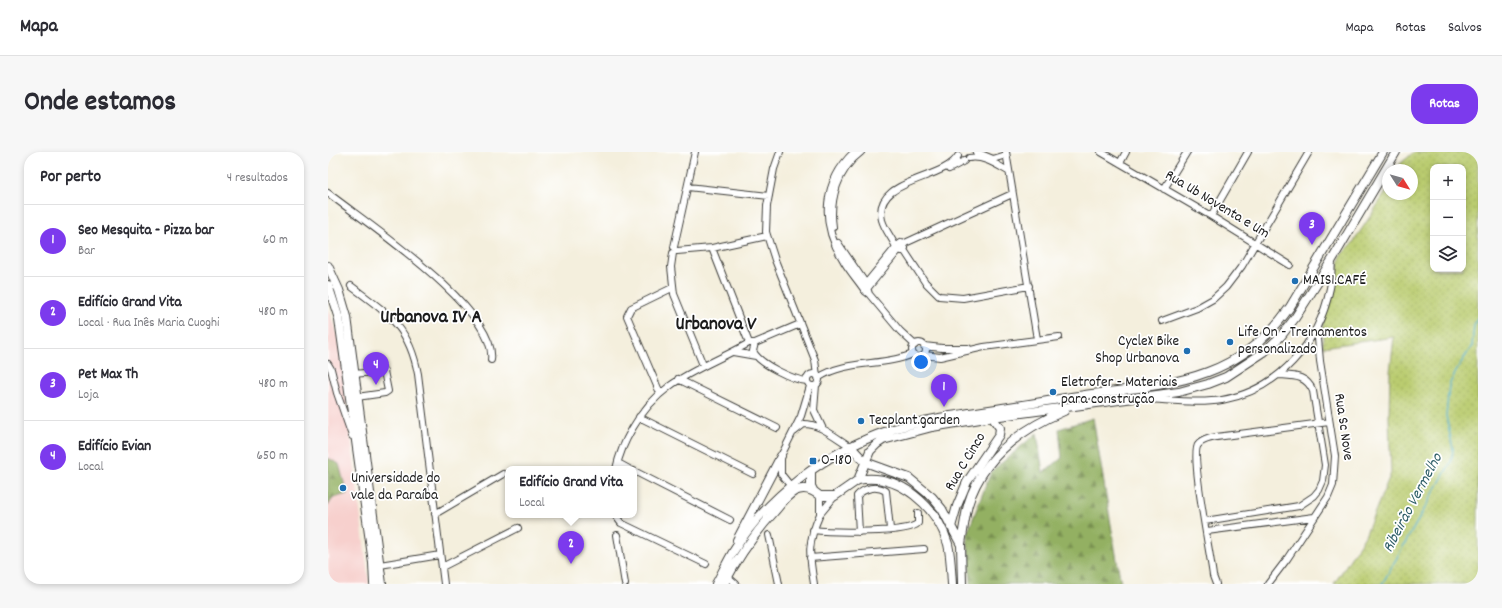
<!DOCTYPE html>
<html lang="pt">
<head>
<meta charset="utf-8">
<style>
  body { margin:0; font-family:Dekko,sans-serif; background:#f7f7f7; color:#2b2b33 }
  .controls { position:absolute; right:12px; top:12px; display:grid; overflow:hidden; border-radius:8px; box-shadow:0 2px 6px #0003 }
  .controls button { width:36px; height:36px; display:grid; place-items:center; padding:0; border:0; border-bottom:1px solid #e1e1e2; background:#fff; color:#2b2b33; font:20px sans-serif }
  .compass { position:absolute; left:1054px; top:12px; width:36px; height:36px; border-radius:50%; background:#fff; box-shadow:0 2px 6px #0003; rotate:127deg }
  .you { position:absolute; left:593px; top:210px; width:14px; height:14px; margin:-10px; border:3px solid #fff; border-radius:50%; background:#1a73e8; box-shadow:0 0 0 6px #1a73e833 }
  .badge { display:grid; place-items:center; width:26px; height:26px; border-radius:50%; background:#7c3aed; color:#fff; font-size:13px; font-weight:700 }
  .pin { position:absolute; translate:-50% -33px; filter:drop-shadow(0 1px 2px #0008) }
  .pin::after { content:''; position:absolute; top:21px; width:14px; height:12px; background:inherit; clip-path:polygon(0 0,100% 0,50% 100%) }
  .popup { position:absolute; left:177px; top:314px; width:132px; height:52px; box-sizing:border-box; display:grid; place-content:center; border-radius:8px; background:#fff; filter:drop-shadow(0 1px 3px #0005); font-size:13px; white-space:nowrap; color:#7c7c81 }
  .popup b { font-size:15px; color:#2b2b33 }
  .popup::after { content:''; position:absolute; left:50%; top:100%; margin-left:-8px; border:8px solid transparent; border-top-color:#fff }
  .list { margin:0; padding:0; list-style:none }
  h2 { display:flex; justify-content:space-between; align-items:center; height:52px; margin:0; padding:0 16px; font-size:17px }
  h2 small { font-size:13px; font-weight:400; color:#7c7c81 }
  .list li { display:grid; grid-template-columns:26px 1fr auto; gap:12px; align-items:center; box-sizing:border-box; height:72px; padding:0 16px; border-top:1px solid #e1e1e2 }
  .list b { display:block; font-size:15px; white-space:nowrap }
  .list p { margin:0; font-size:13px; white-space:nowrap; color:#7c7c81 }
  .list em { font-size:13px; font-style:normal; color:#7c7c81 }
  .icon { flex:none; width:22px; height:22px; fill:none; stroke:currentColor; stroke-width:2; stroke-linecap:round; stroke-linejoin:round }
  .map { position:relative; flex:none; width:1150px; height:432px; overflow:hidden; border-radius:16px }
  header { display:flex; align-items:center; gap:24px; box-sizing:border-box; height:56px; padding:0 20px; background:#fff; border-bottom:1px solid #e1e1e2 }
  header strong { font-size:19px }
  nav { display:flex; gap:22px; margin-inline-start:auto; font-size:14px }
  .intro { display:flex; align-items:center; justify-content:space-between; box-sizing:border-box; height:96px; padding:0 24px }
  h1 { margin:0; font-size:28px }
  .button { padding:10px 18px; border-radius:16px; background:#7c3aed; color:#fff; font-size:14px; font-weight:700 }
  main { display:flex; gap:24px; padding:0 24px }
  aside { flex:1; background:#fff; border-radius:16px; box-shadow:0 2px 6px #0003 }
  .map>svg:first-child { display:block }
  .built { fill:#f7d0cd }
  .forest { fill:url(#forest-firs); stroke:#58663f }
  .park { fill:url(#park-dots); stroke:#6b7446; fill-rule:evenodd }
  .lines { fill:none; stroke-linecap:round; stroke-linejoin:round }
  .stream { stroke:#47aec6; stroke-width:1.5 }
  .minor-casing { stroke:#3c3c39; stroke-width:8 }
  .tertiary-casing { stroke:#3c3c39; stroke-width:10 }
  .minor { stroke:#fff; stroke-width:6 }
  .tertiary { stroke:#fff; stroke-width:8 }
  .poi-dot { fill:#1f6fb2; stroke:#fff; stroke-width:1.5 }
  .labels { text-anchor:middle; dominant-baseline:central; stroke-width:3.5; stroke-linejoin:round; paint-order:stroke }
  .street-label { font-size:15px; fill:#1c1c1c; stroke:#fff }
  .poi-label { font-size:15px; fill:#1c1c1c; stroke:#fff; text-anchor:start }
  .water-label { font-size:16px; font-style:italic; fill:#2f5e68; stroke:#fff }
  .district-label { font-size:19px; font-weight:bold; fill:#1c1c1c; stroke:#fff }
</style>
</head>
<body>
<header>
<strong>Mapa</strong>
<nav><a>Mapa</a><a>Rotas</a><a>Salvos</a></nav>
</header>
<div class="intro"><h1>Onde estamos</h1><a class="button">Rotas</a></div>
<main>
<aside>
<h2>Por perto<small>4 resultados</small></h2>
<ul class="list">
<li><span class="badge">1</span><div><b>Seo Mesquita - Pizza bar</b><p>Bar</p></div><em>60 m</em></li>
<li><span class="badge">2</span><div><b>Edifício Grand Vita</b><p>Local · Rua Inês Maria Cuoghi</p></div><em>480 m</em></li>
<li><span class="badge">3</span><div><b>Pet Max Th</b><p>Loja</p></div><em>480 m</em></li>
<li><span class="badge">4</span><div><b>Edifício Evian</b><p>Local</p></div><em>650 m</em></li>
</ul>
</aside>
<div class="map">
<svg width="1150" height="432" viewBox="0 0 1150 432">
  <defs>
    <pattern id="forest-firs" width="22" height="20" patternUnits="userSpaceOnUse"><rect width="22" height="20" fill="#93b062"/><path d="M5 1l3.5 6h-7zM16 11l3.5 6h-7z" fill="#778e50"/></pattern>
    <pattern id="park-dots" width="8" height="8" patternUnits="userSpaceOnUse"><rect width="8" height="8" fill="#bacc6f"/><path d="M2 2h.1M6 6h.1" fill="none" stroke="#9faf60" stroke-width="1.8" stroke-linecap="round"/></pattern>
  </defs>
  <rect width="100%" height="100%" fill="#fff"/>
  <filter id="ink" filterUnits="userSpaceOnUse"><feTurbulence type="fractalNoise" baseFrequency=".025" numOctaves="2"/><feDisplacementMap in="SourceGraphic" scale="8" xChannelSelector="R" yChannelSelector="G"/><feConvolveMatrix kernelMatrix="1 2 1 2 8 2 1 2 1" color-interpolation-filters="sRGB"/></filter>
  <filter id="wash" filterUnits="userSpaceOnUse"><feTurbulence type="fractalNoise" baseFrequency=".012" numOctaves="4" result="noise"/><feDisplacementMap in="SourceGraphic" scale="16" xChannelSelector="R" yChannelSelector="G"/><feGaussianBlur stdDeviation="0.9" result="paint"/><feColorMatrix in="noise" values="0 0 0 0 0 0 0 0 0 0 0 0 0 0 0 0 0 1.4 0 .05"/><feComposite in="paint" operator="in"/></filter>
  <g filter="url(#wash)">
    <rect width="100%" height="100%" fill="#f4efdd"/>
    <path class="built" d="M 0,156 L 11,188 L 41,432 L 0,432 Z"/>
    <path class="forest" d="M 765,266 L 793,432 L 643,432 L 639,382 L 663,320 L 709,281 L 715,321 L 734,306 L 731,277 Z
      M 0,306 L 11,312 L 19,342 L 5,346 L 0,354 Z"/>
    <path class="park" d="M 1086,0 L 1150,0 L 1150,432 L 1006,432 L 1037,384 L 1063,321 L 1061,265 L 1062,220 L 1066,185 L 995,195 L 995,171 L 1005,139 L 1013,103 L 1024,92 L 1060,37 L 1060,42 L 1084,42 L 1084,18 L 1070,18 L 1072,12 ZM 1105,15 L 1135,15 L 1135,117 L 1105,117 Z"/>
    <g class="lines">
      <path class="stream" d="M 1054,432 L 1123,310 L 1125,297 L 1118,264 L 1121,233 L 1131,214 L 1144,194 L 1146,173 L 1150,164"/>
    </g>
  </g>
  <g filter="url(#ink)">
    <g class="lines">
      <g class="minor-casing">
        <path id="minor" d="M 452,0 L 446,17 L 439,54 L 438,80 L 447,108 L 487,208 L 489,224
          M 526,0 C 495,30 492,70 514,106 C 520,118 530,128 537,139 L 541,142 L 572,179 L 587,193
          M 648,0 L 665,7 L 678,3
          M 678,0 L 709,187
          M 773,0 L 883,64 L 962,113
          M 641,6 C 655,3 669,13 680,19
          M 792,11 L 798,0
          M 621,17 L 636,9
          M 360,35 L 441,44
          M 836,37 L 859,0
          M 0,41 C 38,71 170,158 163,208
          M 883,64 L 920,0
          M 505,75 C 501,48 510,17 533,0
          M 510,91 L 538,132 L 541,142
          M 575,92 L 684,42
          M 569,94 L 573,91 L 577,96 L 574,99 L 569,98 C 566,88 557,79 554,68 C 544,26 616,29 630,4
          M 346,95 L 367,0
          M 384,96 L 421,191
          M 576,98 L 597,130 L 611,144 L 635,146 L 701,134
          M 349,99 L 384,96 L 439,84
          M 345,101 L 343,115 L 346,142 L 375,213
          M 23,134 C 60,162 81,174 90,222 L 116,432
          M 536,134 L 568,95
          M 538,138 L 570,99
          M 834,169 L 869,156 L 885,147 L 898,135 L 914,114 L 981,0
          M 427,191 L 425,199 C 431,212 465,228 479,229
          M584 198a7 7 0 1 1 14 0a7 7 0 1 1-14 0Z
          M 596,194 L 614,196 L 640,196
          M 405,200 L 428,204
          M 596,203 L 612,205 L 656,195 L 731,185
          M 0,212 L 3,217 L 9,241 L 24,284
          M 26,222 L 56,219 L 60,239 L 57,241 L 29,245
          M479 228a6 6 0 1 1 12 0a6 6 0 1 1-12 0Z
          M 490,226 C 518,207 555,215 585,202
          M 350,227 L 449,276
          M 488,233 L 486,258 L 495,277
          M 332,241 L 299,164 L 303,156 L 344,136
          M 818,247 C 842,248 870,252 894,248 C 950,238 991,192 1002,136 C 1004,128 1003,118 1004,109
          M 311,265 L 425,322
          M 466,280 L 476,272 C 493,272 508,286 522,294
          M 290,311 L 301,317
          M 288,317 C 291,303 297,289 304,277 C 333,226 373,218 421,191 L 427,191 L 472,172
          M 306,319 L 402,368
          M 465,337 L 453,322 L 453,304 L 473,264 L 482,234
          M 492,344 L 492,362 L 507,344
          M 107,362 L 175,322
          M 287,363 L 293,371 L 378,412
          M 877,369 L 971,354 L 986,344 L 991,338 L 995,329 L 997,313 L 985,239 C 978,223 966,224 951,223
          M 485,378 C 501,380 581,382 590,371 L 590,361
          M 879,379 L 986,365
          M 531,380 L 529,344 C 536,336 548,333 558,339 L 562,377
          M 289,383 L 297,432
          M 441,383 L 451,432
          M 482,406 L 596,397
          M 52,413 L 112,403
          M 114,415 L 190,376
          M 400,425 L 408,432
          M 486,432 C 481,402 479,391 492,362
          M 888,432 L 885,424 C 883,405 862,302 870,293 C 875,286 888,285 896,284 L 1001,270
          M 940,432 L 959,407 L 1000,345 L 1005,333 L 1007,304 L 992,209 L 989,175"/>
      </g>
      <g class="tertiary-casing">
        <path id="tertiary" d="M 0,114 L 11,138 L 19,165 L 54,432
          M 0,133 L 11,167 L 45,411 L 46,432
          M 522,294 L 537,310 L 581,326 L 604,345 L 614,357 L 633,393 L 634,432
          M 483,319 L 483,334 L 485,338
          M 530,328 C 571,320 609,355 620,392 C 623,405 623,419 624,432
          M 623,375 L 629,354 L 639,330 L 671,283 L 672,276 L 664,265
          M 409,388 L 453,304
          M 633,392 C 635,379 637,365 640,353 C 654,306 693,277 736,259
          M 388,432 C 394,421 399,410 405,400 C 440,343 500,299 562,278 C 600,266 641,261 681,255 C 708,251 736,246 764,242 C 844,232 911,228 962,155 L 1055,0
          M 396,432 C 410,405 427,381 447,359 C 453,352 459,343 467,339 C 477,334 485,338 492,344 L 507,344 L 530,328 L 542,299 L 549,292 L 555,288 L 604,275 L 664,265 L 851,240 L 880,232 L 898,225 L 936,200 L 953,184 L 967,166 L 1004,108 L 1068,0"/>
      </g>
      <use href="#minor" class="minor"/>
      <use href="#tertiary" class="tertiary"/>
    </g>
  </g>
  <g class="poi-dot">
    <circle cx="967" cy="129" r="4"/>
    <circle cx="902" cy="190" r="4"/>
    <circle cx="859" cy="199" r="4"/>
    <circle cx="725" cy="240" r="4"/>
    <circle cx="533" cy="269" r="4"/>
    <rect x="481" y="305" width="8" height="8" rx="2"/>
    <circle cx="15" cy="336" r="4"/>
  </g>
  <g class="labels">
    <g class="street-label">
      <text transform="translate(889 53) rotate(31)">Rua Ub Noventa e Um</text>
      <text transform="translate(1015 275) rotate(82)">Rua Sc Nove</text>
      <text transform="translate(638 310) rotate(-59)">Rua C Cinco</text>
    </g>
    <g class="poi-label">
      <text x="975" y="129">MAIS1.CAFÉ</text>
      <text x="910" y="181">Life On - Treinamentos<tspan x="910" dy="17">personalizado</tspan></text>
      <text x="851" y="190" text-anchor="end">CycleX Bike<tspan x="851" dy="17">Shop Urbanova</tspan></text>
      <text x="733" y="231">Eletrofer - Materiais<tspan x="733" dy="17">para construção</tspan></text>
      <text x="541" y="269">Tecplant.garden</text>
      <text x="493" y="309">O-180</text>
      <text x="23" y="327">Universidade do<tspan x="23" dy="17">vale da Paraíba</tspan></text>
    </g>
    <g class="water-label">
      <text transform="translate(1085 351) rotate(-62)">Ribeirão Vermelho</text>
    </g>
    <g class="district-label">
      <text x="103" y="166">Urbanova IV A</text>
      <text x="388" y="173">Urbanova V</text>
    </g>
  </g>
</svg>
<div class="controls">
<button>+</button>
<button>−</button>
<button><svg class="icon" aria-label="layers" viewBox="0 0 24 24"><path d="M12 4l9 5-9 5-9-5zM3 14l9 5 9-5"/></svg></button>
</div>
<svg class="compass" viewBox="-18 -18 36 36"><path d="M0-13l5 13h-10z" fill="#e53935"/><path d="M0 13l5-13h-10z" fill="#7c7c81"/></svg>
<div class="you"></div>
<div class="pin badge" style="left:616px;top:255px">1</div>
<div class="pin badge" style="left:243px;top:412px">2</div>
<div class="popup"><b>Edifício Grand Vita</b>Local</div>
<div class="pin badge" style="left:984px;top:93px">3</div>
<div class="pin badge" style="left:48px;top:233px">4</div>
</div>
</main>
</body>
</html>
